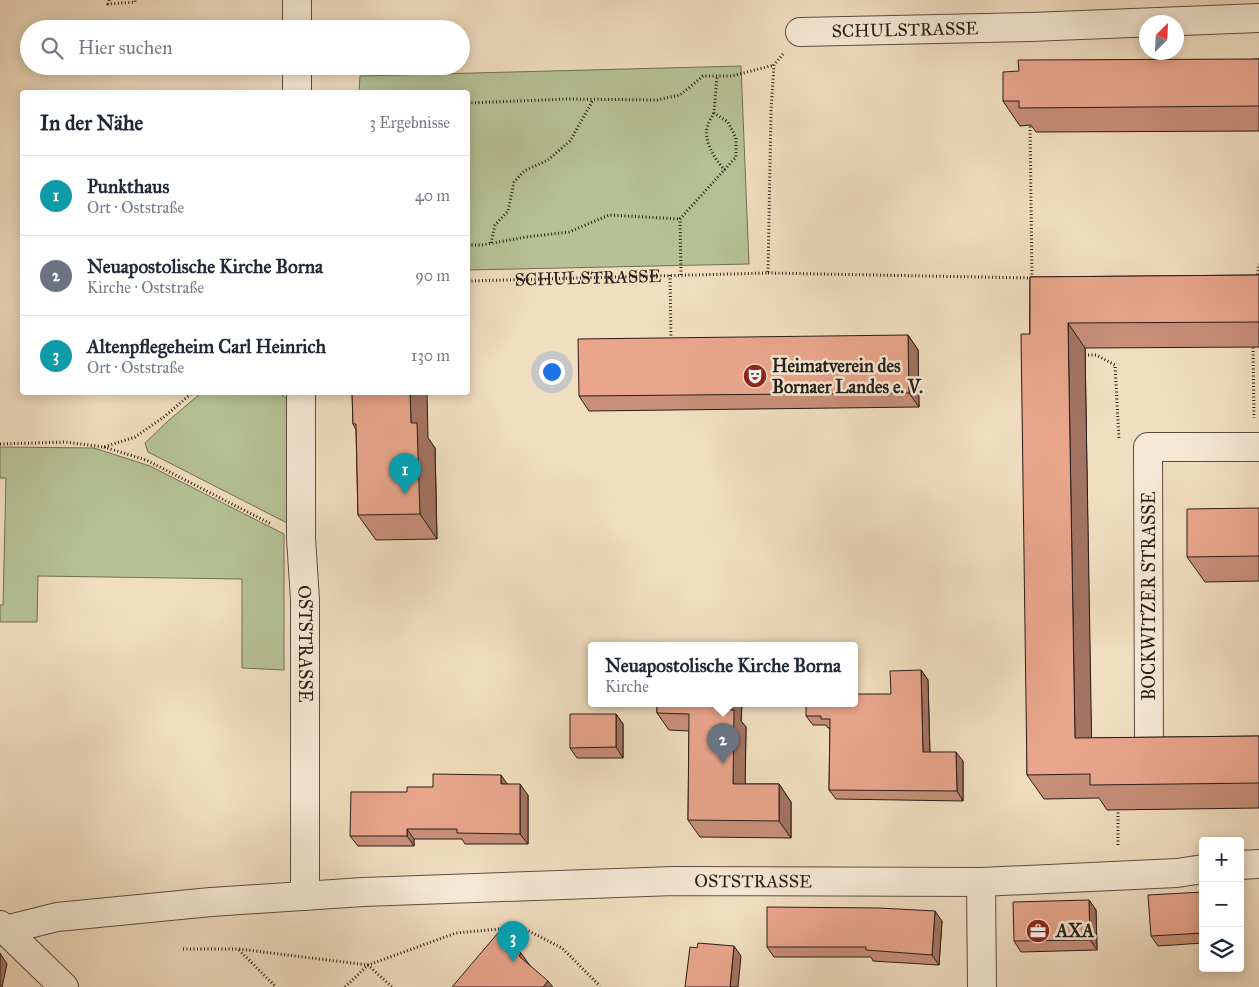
<!DOCTYPE html>
<html lang="de">
<head>
<meta charset="utf-8">
<style>
  body { margin:0; font-family:"IM FELL Great Primer",serif; background:#f6f6f7; color:#1f2937 }
  .controls { position:absolute; right:15px; bottom:15px; display:grid; overflow:hidden; border-radius:5px; box-shadow:0 2px 12px #0003 }
  .controls button { width:45px; height:45px; display:grid; place-items:center; padding:0; border:0; border-bottom:1px solid #e0e1e3; background:#fff; color:#1f2937; font:25px sans-serif }
  .compass { position:absolute; left:1139px; top:15px; width:45px; height:45px; border-radius:50%; background:#fff; box-shadow:0 2px 12px #0003; rotate:24deg }
  .you { position:absolute; left:551px; top:371px; width:18px; height:18px; margin:-12px; border:4px solid #fff; border-radius:50%; background:#1a73e8; box-shadow:0 0 0 8px #1a73e833 }
  .badge { display:grid; place-items:center; width:32px; height:32px; border-radius:50%; background:#7c3aed; color:#fff; font-size:16px; font-weight:700 }
  .pin { position:absolute; translate:-50% -41px; filter:drop-shadow(0 1px 2px #0008) }
  .pin::after { content:''; position:absolute; top:26px; width:18px; height:15px; background:inherit; clip-path:polygon(0 0,100% 0,50% 100%) }
  .popup { position:absolute; left:588px; top:642px; width:270px; height:65px; box-sizing:border-box; display:grid; place-content:center; border-radius:5px; background:#fff; filter:drop-shadow(0 1px 4px #0005); font-size:16px; white-space:nowrap; color:#747a83 }
  .popup b { font-size:19px; color:#1f2937 }
  .popup::after { content:''; position:absolute; left:50%; top:100%; margin-left:-10px; border:10px solid transparent; border-top-color:#fff }
  .list { margin:0; padding:0; list-style:none }
  h2 { display:flex; justify-content:space-between; align-items:center; height:65px; margin:0; padding:0 20px; font-size:21px }
  h2 small { font-size:16px; font-weight:400; color:#747a83 }
  .list li { display:grid; grid-template-columns:32px 1fr auto; gap:15px; align-items:center; box-sizing:border-box; height:80px; padding:0 20px; border-top:1px solid #e0e1e3 }
  .list b { display:block; font-size:19px; white-space:nowrap }
  .list p { margin:0; font-size:16px; white-space:nowrap; color:#747a83 }
  .list em { font-size:16px; font-style:normal; color:#747a83 }
  .icon { flex:none; width:28px; height:28px; fill:none; stroke:currentColor; stroke-width:2; stroke-linecap:round; stroke-linejoin:round }
  .map { position:relative; flex:none; width:1259px; height:987px; overflow:hidden }
  .search { position:absolute; background:#fff; box-shadow:0 2px 12px #0003; left:20px; top:20px; width:450px; height:55px; display:flex; align-items:center; gap:12px; box-sizing:border-box; padding:0 18px; border-radius:28px; color:#747a83; font-size:19px }
  .panel { position:absolute; background:#fff; box-shadow:0 2px 12px #0003; left:20px; top:90px; width:450px; height:305px; border-radius:5px }
  .map>svg:first-child { display:block }
  .green { fill:#b6c295; stroke:#707056 }
  .lines { fill:none; stroke-linecap:round; stroke-linejoin:round }
  .street-casing { stroke:#5b4d42; stroke-width:30 }
  .path { stroke:#291d18; stroke-width:3; stroke-dasharray:1 2.5; stroke-linecap:butt }
  .street { stroke:#f6ead6; stroke-width:28 }
  .wall { fill:#c88f79; stroke:#291d18 }
  .shaded-wall { fill:#a37463; stroke:#291d18 }
  .building { fill:#e9a68d; stroke:#291d18 }
  .labels { text-anchor:middle; dominant-baseline:central; stroke-width:5; stroke-linejoin:round; paint-order:stroke }
  .street-label { font-size:18px; fill:#291d18; stroke:#f6ead6 }
  .poi-label { font-size:18px; font-weight:bold; fill:#291d18; stroke:#f6ead6; text-anchor:start }
</style>
</head>
<body>
<div class="map">
<svg width="1259" height="987" viewBox="0 0 1259 987">
  <rect width="100%" height="100%" fill="#f1dec0"/>
  <filter id="stains"><feTurbulence type="fractalNoise" baseFrequency=".004" numOctaves="4"/><feColorMatrix values="0 0 0 0 .2 0 0 0 0 .09 0 0 0 0 .02 0 0 0 .5 -.17"/></filter>
  <radialGradient id="worn" r=".72"><stop offset=".6" stop-color="#630" stop-opacity="0"/><stop offset="1" stop-color="#630" stop-opacity=".3"/></radialGradient>
  <path class="green" d="M 741,66 L 749,264 L 468,270 L 468,92 L 359,92 L 360,76 Z
    M 201,393 L 279,393 L 296,405 L 295,527 L 148,452 L 145,443 L 168,421 Z
    M 0,447 L 94,448 L 150,466 L 284,534 L 284,670 L 242,668 L 242,579 L 38,576 L 37,622 L 0,622 L 0,605 L 3,605 L 6,478 L 0,478 Z"/>
  <g class="lines">
    <g class="street-casing">
      <g id="street">
        <path d="M 297,29 L 297,0"/>
        <path id="s2" d="M 800,32 L 1031,27 L 1259,18"/>
        <path d="M 297,66 L 297,92"/>
        <path id="s3" d="M 301,392 L 301,538 L 305,600 L 305,896"/>
        <path d="M 1149,745 L 1148,447 L 1259,447"/>
        <path d="M 1240,865 L 1259,864"/>
        <path d="M 981,882 L 982,987"/>
        <path d="M 0,925 L 64,987"/>
        <path id="s4" d="M 5,930 L 57,917 L 211,902 L 363,892 L 674,881 L 981,882 L 1177,873 L 1203,869"/>
      </g>
    </g>
    <g class="path">
      <path d="M 109,0 L 108,4 L 135,2 L 135,0"/>
      <path d="M 468,103 L 568,99 L 657,100 L 680,95 L 703,76 L 732,76 L 774,65"/>
      <path d="M 714,113 C 712,117 709,121 708,125 C 702,139 715,160 725,170"/>
      <path d="M 1030,123 L 1032,279"/>
      <path d="M 491,243 L 495,225 L 508,211 L 514,182 L 524,171 L 548,160 L 570,141 L 593,100"/>
      <path d="M 468,245 L 482,245 L 526,237 L 569,232 L 609,215 L 680,219"/>
      <path d="M 768,273 L 1032,278"/>
      <path d="M 670,275 L 671,342"/>
      <path d="M 681,275 L 680,219 L 736,157 L 736,138 L 728,122 L 714,113 L 717,75"/>
      <path d="M 1257,278 L 1259,264"/>
      <path id="s1" d="M 468,281 L 768,273 L 771,111 L 774,65 L 783,54"/>
      <path d="M 1253,344 L 1254,418"/>
      <path d="M 1081,355 L 1096,355 L 1115,365 L 1119,440"/>
      <path d="M 0,444 L 65,442 L 104,447 L 135,437 L 164,417 L 193,392"/>
      <path d="M 104,447 L 146,460 L 271,524"/>
      <path d="M 1118,809 L 1118,846"/>
      <path d="M 183,949 L 239,949 L 368,965 L 456,933 L 521,927 L 562,948 L 600,986"/>
      <path d="M 239,950 L 276,987"/>
      <path d="M 345,987 L 368,965 L 392,987"/>
    </g>
    <use href="#street" class="street"/>
  </g>
  <path class="wall" d="M 1259,59 L 1259,131 L 1036,132 L 1031,125 L 1020,126 L 1003,101 L 1019,71 Z
    M 1259,275 L 1259,347 L 1085,348 L 1091,738 L 1259,736 L 1259,808 L 1107,810 L 1099,798 L 1044,799 L 1027,775 L 1030,277 Z
    M 908,335 L 918,350 L 919,407 L 589,411 L 579,396 Z
    M 352,392 L 428,438 L 435,448 L 437,539 L 376,540 L 358,515 L 356,430 L 353,424 Z
    M 1259,508 L 1259,581 L 1205,582 L 1187,557 Z
    M 921,670 L 928,680 L 930,752 L 963,761 L 963,801 L 836,799 L 829,790 L 830,728 L 828,728 L 826,725 L 813,725 L 806,716 L 891,694 Z
    M 657,703 L 742,703 L 741,721 L 746,727 L 745,784 L 779,784 L 791,802 L 791,838 L 700,837 L 688,820 L 689,731 L 669,730 L 657,713 Z
    M 616,714 L 623,724 L 623,758 L 577,758 L 570,748 Z
    M 508,784 L 528,795 L 528,844 L 465,844 L 462,839 L 414,839 L 414,846 L 358,846 L 350,836 L 407,792 L 433,787 Z
    M 1203,892 L 1203,943 L 1158,946 L 1151,936 Z
    M 1089,900 L 1096,910 L 1097,950 L 1021,952 L 1014,941 Z
    M 942,921 L 939,965 L 873,961 L 871,957 L 774,957 L 767,947 Z"/>
  <path class="shaded-wall" d="M 1068,323 L 1085,348 L 1092,762 L 1075,738 Z
    M 908,335 L 918,350 L 919,407 L 909,393 Z
    M 410,392 L 427,392 L 428,438 L 435,448 L 437,539 L 420,514 L 411,423 Z
    M 921,670 L 928,680 L 930,761 L 923,752 Z
    M 730,703 L 742,703 L 741,721 L 746,727 L 745,801 L 733,784 Z
    M 616,714 L 623,724 L 623,758 L 616,747 Z
    M 956,752 L 963,761 L 963,801 L 957,791 Z
    M 501,775 L 508,785 L 501,784 Z
    M 520,784 L 528,795 L 528,844 L 520,834 Z
    M 779,784 L 791,802 L 791,838 L 779,821 Z
    M 407,829 L 414,839 L 414,846 L 407,836 Z
    M 1089,900 L 1096,910 L 1097,950 L 1090,940 Z
    M 935,911 L 942,921 L 939,965 L 932,955 Z
    M 734,946 L 741,956 L 738,987 L 730,987 Z
    M 0,953 L 7,964 L 2,987 L 0,987 Z
    M 521,953 L 534,971 L 519,956 Z
    M 548,981 L 553,987 L 543,987 Z"/>
  <path class="building" d="M 1259,59 L 1259,106 L 1019,108 L 1019,101 L 1003,101 L 1003,72 L 1019,71 L 1018,60 Z
    M 1259,275 L 1259,322 L 1068,323 L 1075,738 L 1259,736 L 1259,783 L 1090,785 L 1090,774 L 1027,775 L 1021,334 L 1030,334 L 1030,277 Z
    M 908,335 L 909,393 L 579,396 L 578,339 Z
    M 352,392 L 410,392 L 411,423 L 417,423 L 420,514 L 358,515 L 356,424 L 353,424 Z
    M 1259,508 L 1259,556 L 1187,557 L 1187,509 Z
    M 921,670 L 923,752 L 956,752 L 957,791 L 829,790 L 830,719 L 821,719 L 821,716 L 806,716 L 806,703 L 854,703 L 854,694 L 891,694 L 890,671 Z
    M 657,703 L 730,703 L 730,710 L 734,710 L 733,784 L 779,784 L 779,821 L 688,820 L 689,714 L 657,713 Z
    M 570,714 L 616,714 L 616,747 L 570,748 Z
    M 433,774 L 501,775 L 501,784 L 520,784 L 520,834 L 457,833 L 457,829 L 407,829 L 407,836 L 350,836 L 351,792 L 407,792 L 407,787 L 433,787 Z
    M 1203,892 L 1203,933 L 1151,936 L 1148,895 Z
    M 1089,900 L 1090,940 L 1014,941 L 1013,902 Z
    M 767,907 L 879,908 L 935,911 L 932,955 L 866,950 L 866,947 L 767,947 Z
    M 498,933 L 521,953 L 519,956 L 548,981 L 543,987 L 452,987 Z
    M 698,943 L 734,946 L 730,987 L 685,987 L 690,947 L 697,948 Z"/>
  <defs>
    <g id="theatre-disc" transform="scale(1.25)"><circle r="9.5" fill="#8f2418" stroke="#f6ead6"/><path d="M-5-5.5Q0-4 5-5.5V0Q5 5 0 6Q-5 5-5 0ZM-3.3-2.5H-1v1.5H-3.3ZM1-2.5H3.3v1.5H1ZM-2.8 1Q0 5.5 2.8 1Z" fill="#fff"/></g>
    <g id="office-disc" transform="scale(1.25)"><circle r="9.5" fill="#8f2418" stroke="#f6ead6"/><path d="M-6-3h4V-5.5h4V-3h4V5H-6ZM-1-4.5V-3h2v-1.5ZM-6 0V1H6V0Z" fill="#fff"/></g>
  </defs>
  <g fill-rule="evenodd">
    <use href="#theatre-disc" x="755" y="376"/>
    <use href="#office-disc" x="1038" y="931"/>
  </g>
  <g class="labels">
    <g class="street-label">
      <text stroke="none"><textPath href="#s2" startOffset="105">SCHULSTRASSE</textPath></text>
      <text stroke="none"><textPath href="#s1" startOffset="120">SCHULSTRASSE</textPath></text>
      <text transform="translate(1149 596) rotate(-90)">BOCKWITZER STRASSE</text>
      <text stroke="none"><textPath href="#s3" startOffset="252">OSTSTRASSE</textPath></text>
      <text stroke="none"><textPath href="#s4" startOffset="751">OSTSTRASSE</textPath></text>
    </g>
    <g class="poi-label">
      <text x="772" y="366">Heimatverein des<tspan x="772" dy="21">Bornaer Landes e. V.</tspan></text>
      <text x="1056" y="931">AXA</text>
    </g>
  </g>
  <rect width="100%" height="100%" filter="url(#stains)"/>
  <rect width="100%" height="100%" fill="url(#worn)"/>
</svg>
<div class="controls">
<button>+</button>
<button>−</button>
<button><svg class="icon" aria-label="layers" viewBox="0 0 24 24"><path d="M12 4l9 5-9 5-9-5zM3 14l9 5 9-5"/></svg></button>
</div>
<svg class="compass" viewBox="-18 -18 36 36"><path d="M0-13l5 13h-10z" fill="#e53935"/><path d="M0 13l5-13h-10z" fill="#747a83"/></svg>
<div class="you"></div>
<div class="pin badge" style="left:405px;top:494px;background:#0f9aa8">1</div>
<div class="pin badge" style="left:723px;top:764px;background:#6b7280">2</div>
<div class="popup"><b>Neuapostolische Kirche Borna</b>Kirche</div>
<div class="pin badge" style="left:513px;top:962px;background:#0f9aa8">3</div>
<div class="search"><svg class="icon" aria-label="search" viewBox="0 0 24 24"><circle cx="10" cy="10" r="6"/><path d="M15 15l6 6"/></svg>Hier suchen</div>
<section class="panel">
<h2>In der Nähe<small>3 Ergebnisse</small></h2>
<ul class="list">
<li><span class="badge" style="background:#0f9aa8">1</span><div><b>Punkthaus</b><p>Ort · Oststraße</p></div><em>40 m</em></li>
<li><span class="badge" style="background:#6b7280">2</span><div><b>Neuapostolische Kirche Borna</b><p>Kirche · Oststraße</p></div><em>90 m</em></li>
<li><span class="badge" style="background:#0f9aa8">3</span><div><b>Altenpflegeheim Carl Heinrich</b><p>Ort · Oststraße</p></div><em>130 m</em></li>
</ul>
</section>
</div>
</body>
</html>
